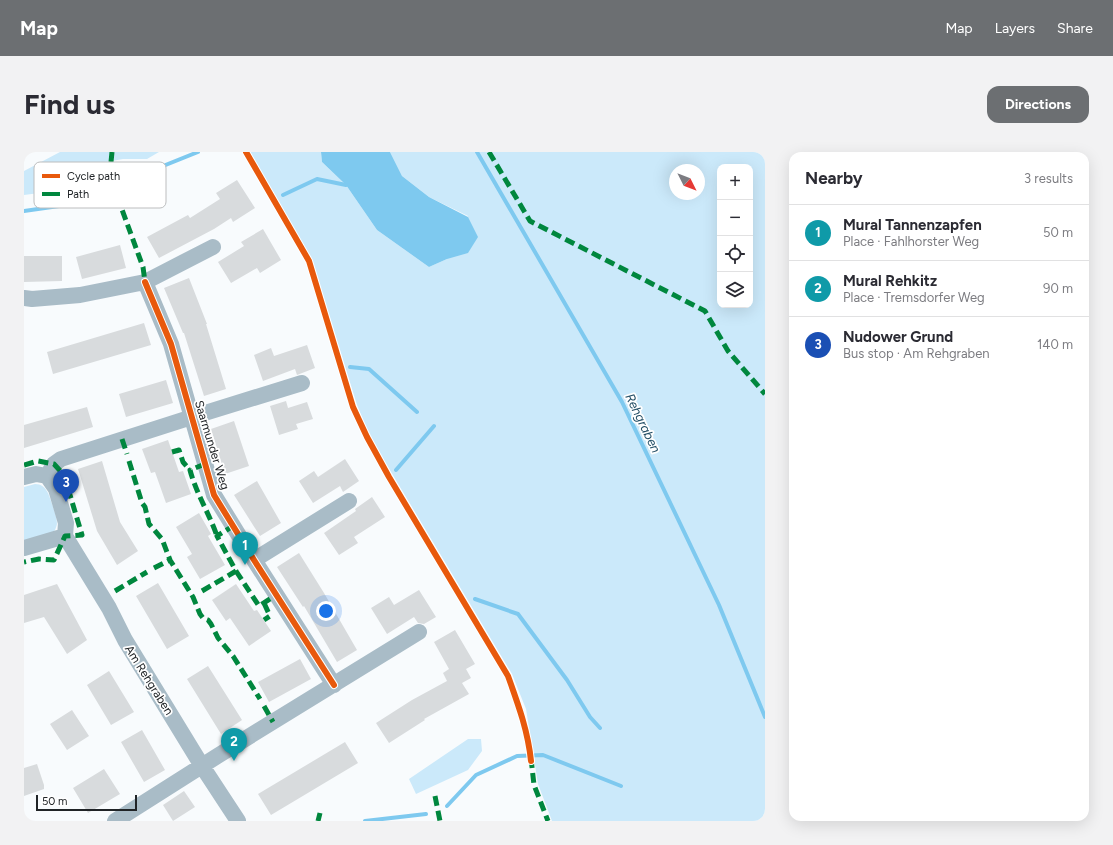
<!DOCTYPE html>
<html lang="en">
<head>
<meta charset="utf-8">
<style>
  body { margin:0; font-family:Figtree,sans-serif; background:#f2f2f3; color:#2b2b33 }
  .controls { position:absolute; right:12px; top:12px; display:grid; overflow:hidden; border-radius:8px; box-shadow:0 4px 16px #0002 }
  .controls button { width:36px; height:36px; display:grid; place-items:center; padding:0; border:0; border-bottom:1px solid #e1e1e2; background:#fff; color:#2b2b33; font:20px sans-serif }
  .compass { position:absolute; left:645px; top:12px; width:36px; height:36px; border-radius:50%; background:#fff; box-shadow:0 4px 16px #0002; rotate:132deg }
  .scale { position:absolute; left:12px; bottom:10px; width:101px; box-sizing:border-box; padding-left:4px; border:2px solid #202427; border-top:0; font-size:11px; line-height:14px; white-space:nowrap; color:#202427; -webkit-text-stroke:3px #fff; paint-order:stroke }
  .you { position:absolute; left:302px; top:459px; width:14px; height:14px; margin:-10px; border:3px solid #fff; border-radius:50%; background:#1a73e8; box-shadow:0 0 0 6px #1a73e833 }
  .badge { display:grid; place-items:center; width:26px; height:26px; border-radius:50%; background:#6c6f72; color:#fff; font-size:13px; font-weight:700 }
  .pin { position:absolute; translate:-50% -33px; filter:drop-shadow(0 1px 2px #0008) }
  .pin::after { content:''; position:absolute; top:21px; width:14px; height:12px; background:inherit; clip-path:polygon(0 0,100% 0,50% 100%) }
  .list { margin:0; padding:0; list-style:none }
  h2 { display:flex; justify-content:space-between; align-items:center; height:52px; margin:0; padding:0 16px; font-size:17px }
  h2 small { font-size:13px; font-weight:400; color:#7c7c81 }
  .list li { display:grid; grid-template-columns:26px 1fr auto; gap:12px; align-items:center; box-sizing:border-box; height:56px; padding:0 16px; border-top:1px solid #e1e1e2 }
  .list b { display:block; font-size:15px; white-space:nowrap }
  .list p { margin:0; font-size:13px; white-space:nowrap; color:#7c7c81 }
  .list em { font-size:13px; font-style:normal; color:#7c7c81 }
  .icon { flex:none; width:22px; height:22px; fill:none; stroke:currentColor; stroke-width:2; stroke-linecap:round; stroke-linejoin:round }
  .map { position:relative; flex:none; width:741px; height:669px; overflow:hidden; border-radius:12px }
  header { display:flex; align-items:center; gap:24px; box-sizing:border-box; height:56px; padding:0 20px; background:#6c6f72; color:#fff }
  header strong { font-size:19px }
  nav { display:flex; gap:22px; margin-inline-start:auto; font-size:14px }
  .intro { display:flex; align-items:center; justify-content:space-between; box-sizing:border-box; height:96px; padding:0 24px }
  h1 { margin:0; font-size:28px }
  .button { padding:10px 18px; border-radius:12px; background:#6c6f72; color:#fff; font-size:14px; font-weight:700 }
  main { display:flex; gap:24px; padding:0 24px }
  aside { flex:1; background:#fff; border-radius:12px; box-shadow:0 4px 16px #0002 }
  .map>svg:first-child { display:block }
  .green { fill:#cbe9fa; fill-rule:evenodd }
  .water { fill:#7ec9ef }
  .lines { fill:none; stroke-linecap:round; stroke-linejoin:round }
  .stream { stroke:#7ec9ef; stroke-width:4 }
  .building { fill:#d8dbdd }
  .minor { stroke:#a9bcc7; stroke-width:16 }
  .quiet { stroke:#00873e; stroke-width:5; stroke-dasharray:10 5; stroke-linecap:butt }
  .cycleway-casing { stroke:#fff; stroke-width:8 }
  .cycleway { stroke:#e8590c; stroke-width:6 }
  .labels { text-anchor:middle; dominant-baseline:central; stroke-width:3.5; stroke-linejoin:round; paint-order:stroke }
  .street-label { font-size:12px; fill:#202427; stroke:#fff }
  .water-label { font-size:13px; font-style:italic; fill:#244f66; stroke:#fff }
  .key { fill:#fff; stroke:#bcbdbe; stroke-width:1 }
  .key-label { font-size:11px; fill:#202427 }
</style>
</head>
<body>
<header>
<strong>Map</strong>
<nav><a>Map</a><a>Layers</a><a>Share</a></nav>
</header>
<div class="intro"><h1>Find us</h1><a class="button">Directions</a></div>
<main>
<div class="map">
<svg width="741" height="669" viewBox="0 0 741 669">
  <rect width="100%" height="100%" fill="#f8fbfd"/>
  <path class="green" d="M 36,0 L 135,0 L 123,7 L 99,7 L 77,11 L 64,23 L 47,37 L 0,43 L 0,19 Z
    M 225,0 L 297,0 L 298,10 L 322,33 L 353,78 L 405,115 L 423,107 L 444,64 L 405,45 L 378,24 L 366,0 L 741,0 L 741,669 L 528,669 L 514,632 L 502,557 L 488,522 L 346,285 L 333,253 L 289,111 ZM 696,15 L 726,15 L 726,153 L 696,153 ZM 651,18 L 675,18 L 675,42 L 651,42 Z
    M 11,332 C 17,332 21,335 24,341 C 27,349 33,364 33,372 C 32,376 31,378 29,381 L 0,390 L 0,335 Z
    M 444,587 L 457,587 L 458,599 L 444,618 L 392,642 L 385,627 Z"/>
  <path class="water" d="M 297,0 L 366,0 L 378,24 L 405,45 L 444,65 L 454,85 L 444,101 L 423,107 L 405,115 L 353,78 L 322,33 L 298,10 Z"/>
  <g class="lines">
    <path class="stream" d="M 453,0 L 598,250 L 695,453 L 741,565
      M 259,43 L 293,27 L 322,33
      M 0,59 L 42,53 L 174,0
      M 326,215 L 345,217 L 393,260
      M 372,318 L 410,274
      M 451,447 L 494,462 L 543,528 L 566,565 L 576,576
      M 423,654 L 452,623 L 493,604 L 519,603 L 597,634
      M 341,669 L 402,662"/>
  </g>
  <path class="building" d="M 213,28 L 231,56 L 209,70 L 207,66 L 190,77 L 135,106 L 123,85 L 164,63 L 166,66 L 196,47 L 192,41 Z
    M 239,77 L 257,108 L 236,121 L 233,116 L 207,131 L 194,110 L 220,94 L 217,90 Z
    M 96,93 L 102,116 L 58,127 L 52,105 Z
    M 0,104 L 38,104 L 38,129 L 0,130 Z
    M 165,126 L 183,172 L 182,172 L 202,237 L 180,244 L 160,181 L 159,181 L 140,136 Z
    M 120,171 L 127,193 L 29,222 L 23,200 Z
    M 283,193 L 291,216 L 273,223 L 271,217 L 239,229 L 230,203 L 247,196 L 250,204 Z
    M 142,228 L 149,251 L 102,265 L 95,242 Z
    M 262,249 L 264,256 L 283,250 L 289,267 L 272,272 L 274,277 L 255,283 L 246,254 Z
    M 63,255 L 69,275 L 0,296 L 0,273 Z
    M 210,269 L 225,314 L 201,322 L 187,277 Z
    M 144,288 L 155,320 L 159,319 L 167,342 L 142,351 L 131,320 L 127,321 L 118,297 Z
    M 321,307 L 335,329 L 319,340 L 316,334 L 289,351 L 275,329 L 290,319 L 294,325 Z
    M 78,309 L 96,370 L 114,399 L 93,413 L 73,379 L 54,317 Z
    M 233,329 L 257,371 L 236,384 L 210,343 Z
    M 348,345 L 361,365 L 330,385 L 334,391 L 315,403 L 300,381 L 332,359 L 331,357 Z
    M 175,361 L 187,382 L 184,384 L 201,413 L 176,427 L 163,405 L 168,402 L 152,375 Z
    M 275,401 L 300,441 L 333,498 L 313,510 L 280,454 L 279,455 L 253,415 Z
    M 134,431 L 165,484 L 143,497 L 112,444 Z
    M 33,432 L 63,488 L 43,502 L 20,465 L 0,471 L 0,443 Z
    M 212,432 L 230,459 L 233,458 L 247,479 L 225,494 L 206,466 L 202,469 L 188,448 Z
    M 395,438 L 412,465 L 400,472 L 394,471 L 390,465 L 363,482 L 347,456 L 365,445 L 370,453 Z
    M 431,478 L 451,512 L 442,517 L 447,526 L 438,531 L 445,542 L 400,567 L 401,568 L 365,591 L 352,571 L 388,548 L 423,529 L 419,521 L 425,517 L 410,490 Z
    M 276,507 L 287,527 L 245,550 L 234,530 Z
    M 184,514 L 218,568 L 197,582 L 163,527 Z
    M 85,519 L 110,560 L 87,573 L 63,533 Z
    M 48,558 L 65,584 L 43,598 L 26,572 Z
    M 118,578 L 141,618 L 120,630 L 97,590 Z
    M 321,590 L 334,611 L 247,663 L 234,642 Z
    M 13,612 L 20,633 L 20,637 L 0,644 L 0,616 Z
    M 80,617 L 96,642 L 64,661 L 49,636 Z
    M 160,639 L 171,655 L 149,669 L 139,653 Z"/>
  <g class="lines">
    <path class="minor" d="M 121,130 L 147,192 L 190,343 L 230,408 L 310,533
      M 0,146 L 8,147 L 56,143 L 121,130 L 189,95
      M 23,324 L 30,312 L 37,307 L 168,265 L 278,231
      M 0,325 L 12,322 L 23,324 L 32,337 L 42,371 L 41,384 L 85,456 L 101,488 L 178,614 L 214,669
      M 0,396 L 41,384
      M 230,408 L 325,349
      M 91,669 L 195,603 L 395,480"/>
    <path class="quiet" d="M 88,0 L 87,10 L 93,44 L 119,115 L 121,130
      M 465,0 L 506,69 L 681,159 L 704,199 L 741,242
      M 98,287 L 103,302
      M 148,300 L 155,298 L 159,310 L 166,318
      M 105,309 L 118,351 L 121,355 L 125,372 L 138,387 L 146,408 L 169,445 L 176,462 L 179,466 L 184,468 L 187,472 L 194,486 L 209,504 L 236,547
      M 181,312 L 166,318 C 172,341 185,361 193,384
      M 0,313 L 14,309 L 30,312 L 40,323 L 58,383 L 41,384 L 30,408 L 15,407 L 0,410
      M 130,416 L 146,408
      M 212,419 L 235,454 L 252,443
      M 91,439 L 123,420
      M 178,439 L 212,419 L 193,384 L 209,374
      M 240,451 L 246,464 L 240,468
      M 240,554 L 249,570
      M 507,606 L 510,633 L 524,669
      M 411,644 L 416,669
      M 294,669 L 296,661"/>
    <g class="cycleway-casing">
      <path id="cycleway" d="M 222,0 L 285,109 L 329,255 L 343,285 L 365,325 L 484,524 C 494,552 504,579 507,609
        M 121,130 L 147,192 L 190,343 L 230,408 L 310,533"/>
    </g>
    <use href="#cycleway" class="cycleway"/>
  </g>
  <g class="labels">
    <g class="street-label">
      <text transform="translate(188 293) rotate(73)">Saarmunder Weg</text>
      <text transform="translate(125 528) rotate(58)">Am Rehgraben</text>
    </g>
    <g class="water-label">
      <text transform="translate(619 271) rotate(64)">Rehgraben</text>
    </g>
  </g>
  <rect x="10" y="10" width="132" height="46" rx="6" class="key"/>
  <rect x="18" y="22" width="18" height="4" fill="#e8590c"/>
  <rect x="18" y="40" width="18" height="4" fill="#00873e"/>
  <g class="key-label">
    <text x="43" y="28">Cycle path</text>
    <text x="43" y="46">Path</text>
  </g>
</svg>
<div class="controls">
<button>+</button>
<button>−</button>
<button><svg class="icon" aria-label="locate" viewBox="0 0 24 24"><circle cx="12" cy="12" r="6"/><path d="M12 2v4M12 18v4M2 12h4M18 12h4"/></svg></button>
<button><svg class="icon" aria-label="layers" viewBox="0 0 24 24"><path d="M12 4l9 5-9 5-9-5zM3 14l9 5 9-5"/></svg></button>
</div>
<svg class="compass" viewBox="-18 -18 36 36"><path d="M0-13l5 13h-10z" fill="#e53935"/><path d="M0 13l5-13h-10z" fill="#7c7c81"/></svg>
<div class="scale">50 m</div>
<div class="you"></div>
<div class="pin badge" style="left:221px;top:413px;background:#0f9aa8">1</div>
<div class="pin badge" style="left:210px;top:609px;background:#0f9aa8">2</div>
<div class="pin badge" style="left:42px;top:350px;background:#1a4fb4">3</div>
</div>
<aside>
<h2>Nearby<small>3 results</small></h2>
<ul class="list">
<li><span class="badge" style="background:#0f9aa8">1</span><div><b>Mural Tannenzapfen</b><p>Place · Fahlhorster Weg</p></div><em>50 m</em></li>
<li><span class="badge" style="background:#0f9aa8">2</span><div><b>Mural Rehkitz</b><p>Place · Tremsdorfer Weg</p></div><em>90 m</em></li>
<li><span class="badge" style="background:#1a4fb4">3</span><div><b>Nudower Grund</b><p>Bus stop · Am Rehgraben</p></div><em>140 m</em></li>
</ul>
</aside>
</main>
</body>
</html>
